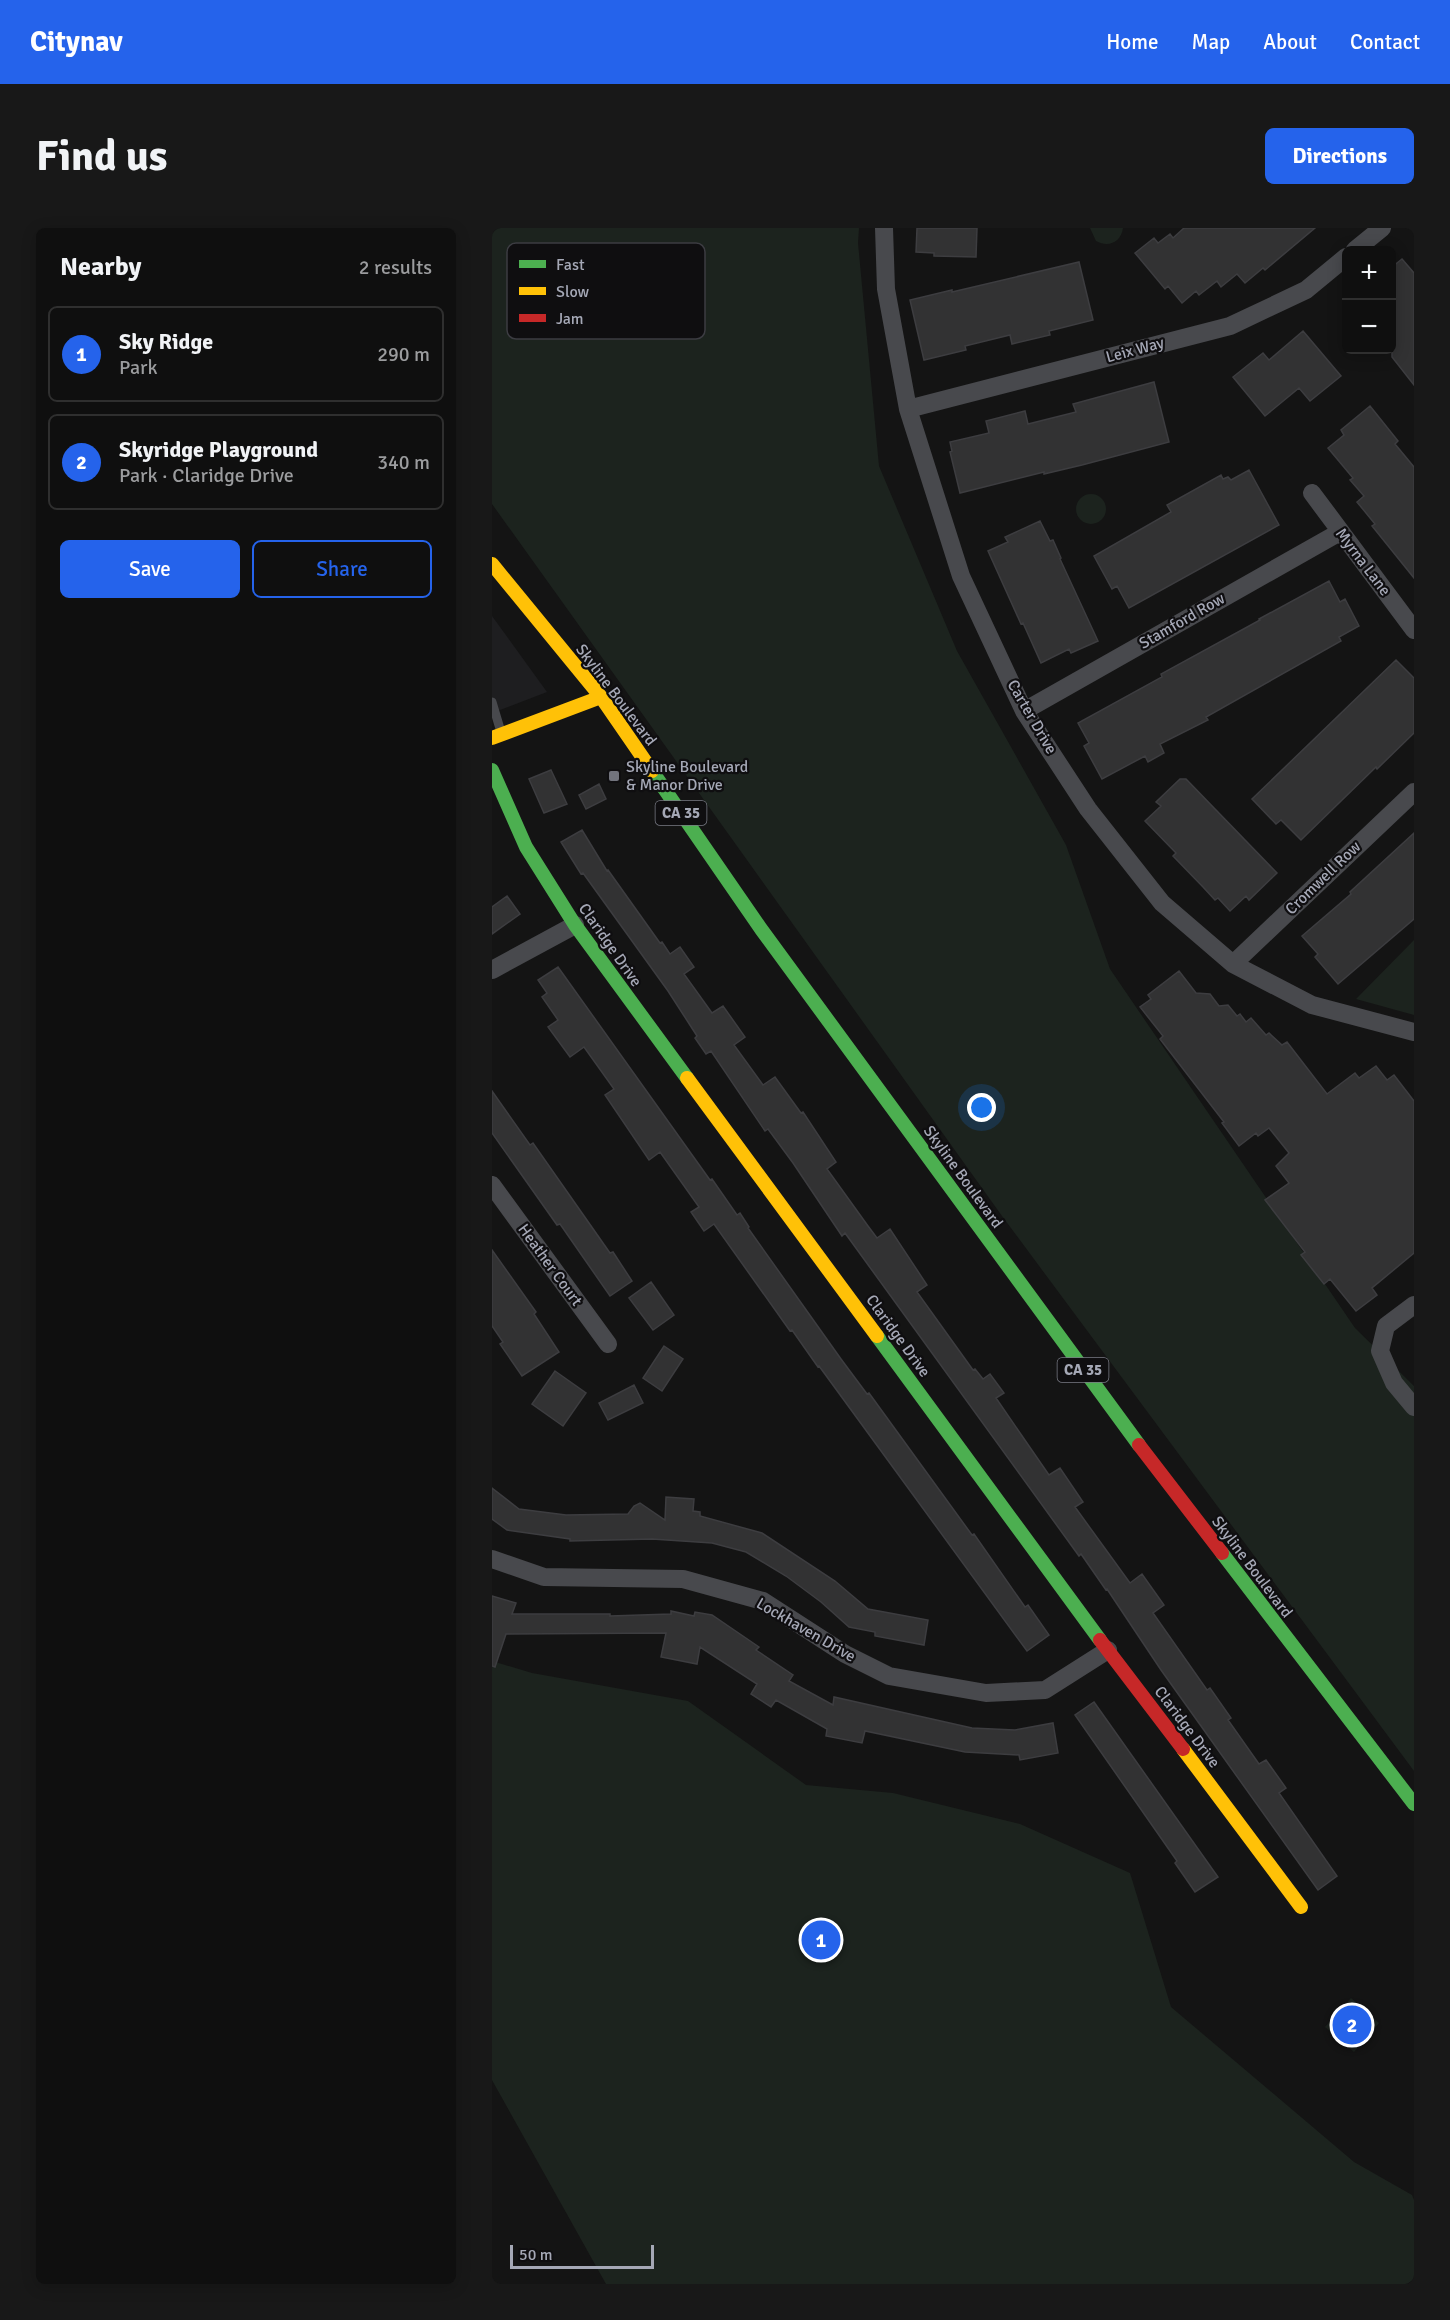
<!DOCTYPE html>
<html lang="en">
<head>
<meta charset="utf-8">
<style>
  body { margin:0; font-family:Signika,sans-serif; background:#181818; color:#f1f3f6 }
  .controls { position:absolute; right:18px; top:18px; display:grid; overflow:hidden; border-radius:9px; box-shadow:0 3px 15px #0003 }
  .controls button { width:54px; height:54px; display:grid; place-items:center; padding:0; border:0; border-bottom:2px solid #2f2f2f; background:#0f0f0f; color:#f1f3f6; font:30px sans-serif }
  .scale { position:absolute; left:18px; bottom:15px; width:144px; box-sizing:border-box; padding-left:6px; border:3px solid #a5a8b6; border-top:0; font-size:16px; line-height:21px; white-space:nowrap; color:#a5a8b6; -webkit-text-stroke:4px #0f0e10; paint-order:stroke }
  .you { position:absolute; left:490px; top:880px; width:21px; height:21px; margin:-15px; border:4px solid #fff; border-radius:50%; background:#1a73e8; box-shadow:0 0 0 9px #1a73e833 }
  .badge { display:grid; place-items:center; width:39px; height:39px; border-radius:50%; background:#2563eb; color:#fff; font-size:20px; font-weight:700 }
  .pin { position:absolute; translate:-50% -50%; border:3px solid #fff; box-shadow:0 2px 6px #0006 }
  .list { margin:0; padding:0; list-style:none }
  h2 { display:flex; justify-content:space-between; align-items:center; height:78px; margin:0; padding:0 24px; font-size:26px }
  h2 small { font-size:20px; font-weight:400; color:#9b9c9e }
  .list li { display:grid; grid-template-columns:39px 1fr auto; gap:18px; align-items:center; box-sizing:border-box; height:96px; margin:0 12px 12px; padding:0 12px; border:2px solid #2f2f2f; border-radius:9px }
  .list b { display:block; font-size:22px; white-space:nowrap }
  .list p { margin:0; font-size:20px; white-space:nowrap; color:#9b9c9e }
  .list em { font-size:20px; font-style:normal; color:#9b9c9e }
  .actions { display:flex; gap:12px; padding:18px 24px }
  .actions a { flex:1; padding:14px 0; border:2px solid #2563eb; border-radius:9px; text-align:center; font-size:21px; color:#2563eb }
  .actions .main { background:#2563eb; color:#fff }
  .map { position:relative; flex:none; width:922px; height:2056px; overflow:hidden; border-radius:9px }
  header { display:flex; align-items:center; gap:36px; box-sizing:border-box; height:84px; padding:0 30px; background:#2563eb; color:#fff }
  header strong { font-size:28px }
  nav { display:flex; gap:33px; margin-inline-start:auto; font-size:21px }
  .intro { display:flex; align-items:center; justify-content:space-between; box-sizing:border-box; height:144px; padding:0 36px }
  h1 { margin:0; font-size:42px }
  .button { padding:15px 27px; border-radius:9px; background:#2563eb; color:#fff; font-size:21px; font-weight:700 }
  main { display:flex; gap:36px; padding:0 36px }
  aside { flex:1; background:#0f0f0f; border-radius:9px; box-shadow:0 3px 15px #0003 }
  .map>svg:first-child { display:block }
  .built { fill:#1e1e20 }
  .green { fill:#1c231e }
  .building { fill:#323233; stroke:#3d3d40; stroke-width:1.5 }
  .lines { fill:none; stroke-linecap:round; stroke-linejoin:round }
  .lane { stroke:#48494d; stroke-width:9 }
  .street { stroke:#48494d; stroke-width:18 }
  .fast { stroke:#4caf50; stroke-width:14 }
  .slow { stroke:#ffc107; stroke-width:14 }
  .jam { stroke:#c62828; stroke-width:14 }
  .poi-dot { fill:#72747d; stroke:#0f0e10; stroke-width:2 }
  .labels { text-anchor:middle; dominant-baseline:central; stroke-width:4.5; stroke-linejoin:round; paint-order:stroke }
  .shield { fill:#0f0e10; stroke:#787a84; stroke-width:1.5 }
  .shield-label { font-size:15px; font-weight:bold; fill:#a5a8b6 }
  .street-label { font-size:16px; fill:#a5a8b6; stroke:#0f0e10 }
  .poi-label { font-size:16px; fill:#a5a8b6; stroke:#0f0e10; text-anchor:start }
  .key { fill:#0f0e10; stroke:#3c3c42; stroke-width:1.5 }
  .key-label { font-size:16px; fill:#a5a8b6 }
</style>
</head>
<body>
<header>
<strong>Citynav</strong>
<nav><a>Home</a><a>Map</a><a>About</a><a>Contact</a></nav>
</header>
<div class="intro"><h1>Find us</h1><a class="button">Directions</a></div>
<main>
<aside>
<h2>Nearby<small>2 results</small></h2>
<ul class="list">
<li><span class="badge">1</span><div><b>Sky Ridge</b><p>Park</p></div><em>290 m</em></li>
<li><span class="badge">2</span><div><b>Skyridge Playground</b><p>Park · Claridge Drive</p></div><em>340 m</em></li>
</ul>
<div class="actions"><a class="main">Save</a><a>Share</a></div>
</aside>
<div class="map">
<svg width="922" height="2056" viewBox="0 0 922 2056">
  <rect width="100%" height="100%" fill="#141414"/>
  <path class="built" d="M 0,388 L 55,464 L 0,485 Z"/>
  <path class="green" d="M 0,0 L 367,0 L 366,15 L 387,238 L 465,423 L 574,617 L 618,741 L 863,1100 L 922,1158 L 922,1543 L 510,988 L 0,276 Z
    M 598,0 L 631,0 C 629,14 617,20 604,13 Z
    M584 281a15 15 0 1 1 30 0a15 15 0 1 1-30 0Z
    M 922,712 L 922,787 L 864,771 Z
    M 0,1433 L 40,1445 L 196,1473 L 314,1557 L 401,1565 L 528,1596 L 638,1645 L 679,1779 L 862,1934 L 920,1967 L 922,1972 L 922,2051 L 915,2056 L 114,2056 L 0,1852 Z
    M 859,1770 L 887,1795 L 862,1824 L 833,1799 Z"/>
  <path class="building" d="M 425,0 L 485,0 L 484,29 L 442,28 L 442,25 L 424,24 Z
    M 692,0 L 823,0 L 773,42 L 771,40 L 753,55 L 745,46 L 729,59 L 725,53 L 707,67 L 704,63 L 690,75 L 676,58 L 673,61 L 643,25 L 662,10 L 666,15 L 678,6 L 681,10 Z
    M 910,31 L 922,45 L 922,157 L 900,129 L 900,39 Z
    M 587,34 L 601,92 L 557,103 L 558,107 L 520,116 L 518,107 L 473,118 L 474,122 L 432,132 L 418,72 L 460,62 L 460,64 Z
    M 811,103 L 849,148 L 818,173 L 807,160 L 773,188 L 741,149 L 771,125 L 777,132 Z
    M 662,154 L 677,214 L 590,237 L 552,246 L 552,244 L 468,265 L 458,224 L 460,223 L 458,214 L 497,205 L 494,193 L 533,183 L 536,196 L 584,184 L 581,176 Z
    M 878,178 L 906,213 L 903,216 L 922,239 L 922,350 L 880,298 L 883,296 L 865,274 L 872,268 L 858,252 L 861,250 L 836,220 L 852,207 L 849,202 Z
    M 757,242 L 787,297 L 637,380 L 625,358 L 620,361 L 602,328 L 679,284 L 675,277 L 729,247 L 731,251 L 736,249 L 739,252 Z
    M 548,293 L 558,313 L 561,312 L 569,330 L 568,331 L 606,413 L 579,425 L 577,421 L 549,435 L 531,395 L 529,396 L 496,323 L 516,314 L 513,309 Z
    M 837,353 L 848,374 L 853,371 L 867,398 L 847,409 L 849,413 L 714,489 L 716,492 L 668,516 L 672,525 L 656,534 L 653,528 L 610,551 L 592,518 L 597,515 L 586,495 L 670,449 L 669,446 L 768,392 L 767,391 Z
    M 904,432 L 922,450 L 922,505 L 885,541 L 884,539 L 809,612 L 789,592 L 784,596 L 760,571 Z
    M 59,542 L 75,576 L 52,585 L 37,551 Z
    M 688,551 L 694,551 L 785,645 L 757,672 L 754,668 L 738,683 L 726,670 L 723,672 L 711,659 L 681,628 L 684,625 L 653,593 L 669,578 L 664,574 Z
    M 107,556 L 114,571 L 94,581 L 87,567 Z
    M 90,602 L 115,643 L 116,642 L 168,715 L 170,714 L 178,726 L 188,719 L 202,739 L 192,746 L 220,785 L 231,778 L 253,809 L 242,817 L 271,857 L 283,849 L 309,885 L 311,884 L 344,934 L 335,941 L 376,998 L 385,1010 L 398,1001 L 435,1057 L 425,1064 L 481,1142 L 483,1141 L 491,1151 L 498,1146 L 512,1165 L 504,1170 L 557,1247 L 568,1240 L 591,1274 L 583,1279 L 638,1355 L 650,1346 L 672,1377 L 661,1385 L 715,1462 L 718,1460 L 739,1490 L 736,1492 L 767,1536 L 774,1532 L 794,1560 L 787,1565 L 845,1648 L 826,1662 L 669,1442 L 615,1361 L 614,1362 L 589,1326 L 587,1328 L 353,1005 L 350,1008 L 301,935 L 276,901 L 273,903 L 219,823 L 214,826 L 203,810 L 205,808 L 176,763 L 91,645 L 89,646 L 69,614 Z
    M 922,605 L 922,691 L 846,756 L 823,729 L 826,726 L 810,708 L 859,666 L 858,664 Z
    M 15,668 L 28,686 L 0,706 L 0,679 Z
    M 66,739 L 218,952 L 220,951 L 245,987 L 248,985 L 257,999 L 256,1000 L 349,1131 L 375,1166 L 377,1165 L 480,1307 L 482,1306 L 533,1379 L 536,1377 L 557,1407 L 535,1423 L 327,1138 L 326,1139 L 300,1102 L 298,1103 L 222,996 L 212,1003 L 199,984 L 207,979 L 168,924 L 157,932 L 113,867 L 122,861 L 92,819 L 78,829 L 56,799 L 66,792 L 50,769 L 55,765 L 46,752 Z
    M 687,743 L 704,765 L 718,766 L 727,778 L 736,777 L 745,788 L 748,786 L 754,794 L 759,790 L 774,807 L 777,805 L 790,817 L 795,814 L 835,866 L 863,845 L 867,850 L 884,838 L 895,852 L 902,847 L 922,873 L 922,1025 L 880,1060 L 885,1067 L 864,1083 L 838,1051 L 832,1056 L 809,1027 L 813,1024 L 773,972 L 797,955 L 784,938 L 797,925 L 777,900 L 766,908 L 764,905 L 747,918 L 730,895 L 732,894 L 668,811 L 671,808 L 648,779 L 659,771 L 656,767 Z
    M 0,863 L 38,917 L 41,915 L 118,1025 L 121,1024 L 140,1053 L 118,1068 L 68,996 L 65,997 L 0,905 Z
    M 0,1022 L 44,1084 L 42,1086 L 67,1124 L 30,1148 L 8,1116 L 11,1114 L 0,1098 Z
    M 159,1054 L 182,1087 L 161,1102 L 137,1070 Z
    M 172,1118 L 191,1131 L 170,1163 L 151,1150 Z
    M 63,1143 L 94,1165 L 71,1198 L 40,1176 Z
    M 142,1157 L 151,1175 L 116,1192 L 107,1175 Z
    M 0,1260 L 27,1281 L 74,1287 L 136,1286 L 142,1278 L 148,1275 L 173,1292 L 174,1269 L 202,1271 L 201,1283 L 208,1284 L 208,1288 L 270,1305 L 343,1353 L 376,1381 L 436,1392 L 432,1417 L 383,1408 L 383,1404 L 357,1399 L 329,1374 L 294,1348 L 254,1324 L 220,1315 L 160,1311 L 78,1313 L 78,1311 L 15,1302 L 0,1291 Z
    M 0,1368 L 24,1375 L 20,1386 L 118,1386 L 118,1388 L 179,1386 L 179,1383 L 202,1388 L 203,1384 L 220,1387 L 267,1419 L 264,1422 L 301,1447 L 297,1453 L 341,1477 L 342,1469 L 480,1500 L 523,1502 L 561,1495 L 566,1525 L 528,1532 L 527,1527 L 473,1524 L 373,1503 L 370,1515 L 334,1508 L 335,1501 L 284,1472 L 279,1479 L 259,1466 L 265,1456 L 208,1419 L 205,1436 L 169,1429 L 174,1405 L 14,1406 L 3,1439 L 0,1438 Z
    M 602,1474 L 726,1649 L 703,1664 L 683,1635 L 685,1633 L 583,1487 Z"/>
  <g class="lines">
    <path class="lane" d="M 0,474 L 9,504"/>
    <path class="street" d="M 392,0 L 394,61 L 416,181 L 469,348 L 532,483 L 596,581 L 670,675 L 741,736 L 820,777 L 922,804
      M 863,22 L 890,0
      M 416,181 L 738,98 L 814,62 L 854,29
      M 820,265 L 922,402
      M 532,483 L 848,304
      M 741,736 L 922,564
      M 0,742 L 83,697
      M 0,957 L 116,1116
      M 922,1077 L 894,1098 L 888,1123 L 902,1155 L 922,1179
      M 0,1331 L 52,1349 L 191,1351 L 271,1373 L 353,1426 L 397,1448 L 494,1465 L 553,1462 L 616,1422"/>
    <path class="fast" d="M 0,542 L 34,619 L 83,697 L 195,850
      M 160,543 L 269,701 L 647,1217
      M 385,1108 L 608,1412
      M 730,1325 L 922,1576"/>
    <path class="slow" d="M 0,336 L 109,469 L 160,543
      M 0,510 L 109,469
      M 195,850 L 385,1108
      M 691,1521 L 809,1679"/>
    <path class="jam" d="M 647,1217 L 730,1325
      M 608,1412 L 691,1521"/>
  </g>
  <rect class="poi-dot" x="116" y="542" width="12" height="12" rx="3"/>
  <g class="labels">
    <g class="shield">
      <rect x="163.5" y="573" width="51" height="24" rx="4.5"/>
      <rect x="565.5" y="1130" width="51" height="24" rx="4.5"/>
    </g>
    <g class="shield-label">
      <text x="189" y="585">CA 35</text>
      <text x="591" y="1142">CA 35</text>
    </g>
    <g class="street-label">
      <text transform="translate(643 122) rotate(-15)">Leix Way</text>
      <text transform="translate(871 334) rotate(53)">Myrna Lane</text>
      <text transform="translate(690 393) rotate(-30)">Stamford Row</text>
      <text transform="translate(124 467) rotate(53)">Skyline Boulevard</text>
      <text transform="translate(540 489) rotate(60)">Carter Drive</text>
      <text transform="translate(831 650) rotate(-44)">Cromwell Row</text>
      <text transform="translate(118 717) rotate(55)">Claridge Drive</text>
      <text transform="translate(471 949) rotate(54)">Skyline Boulevard</text>
      <text transform="translate(58 1037) rotate(54)">Heather Court</text>
      <text transform="translate(406 1108) rotate(54)">Claridge Drive</text>
      <text transform="translate(760 1339) rotate(53)">Skyline Boulevard</text>
      <text transform="translate(314 1402) rotate(30)">Lockhaven Drive</text>
      <text transform="translate(695 1499) rotate(53)">Claridge Drive</text>
    </g>
    <g class="poi-label">
      <text x="134" y="539">Skyline Boulevard<tspan x="134" dy="18">&amp; Manor Drive</tspan></text>
    </g>
  </g>
  <rect x="15" y="15" width="198" height="96" rx="9" class="key"/>
  <rect x="27" y="32" width="27" height="8" fill="#4caf50"/>
  <rect x="27" y="59" width="27" height="8" fill="#ffc107"/>
  <rect x="27" y="86" width="27" height="8" fill="#c62828"/>
  <g class="key-label">
    <text x="64" y="42">Fast</text>
    <text x="64" y="69">Slow</text>
    <text x="64" y="96">Jam</text>
  </g>
</svg>
<div class="controls">
<button>+</button>
<button>−</button>
</div>
<div class="scale">50 m</div>
<div class="you"></div>
<div class="pin badge" style="left:329px;top:1712px">1</div>
<div class="pin badge" style="left:860px;top:1797px">2</div>
</div>
</main>
</body>
</html>
